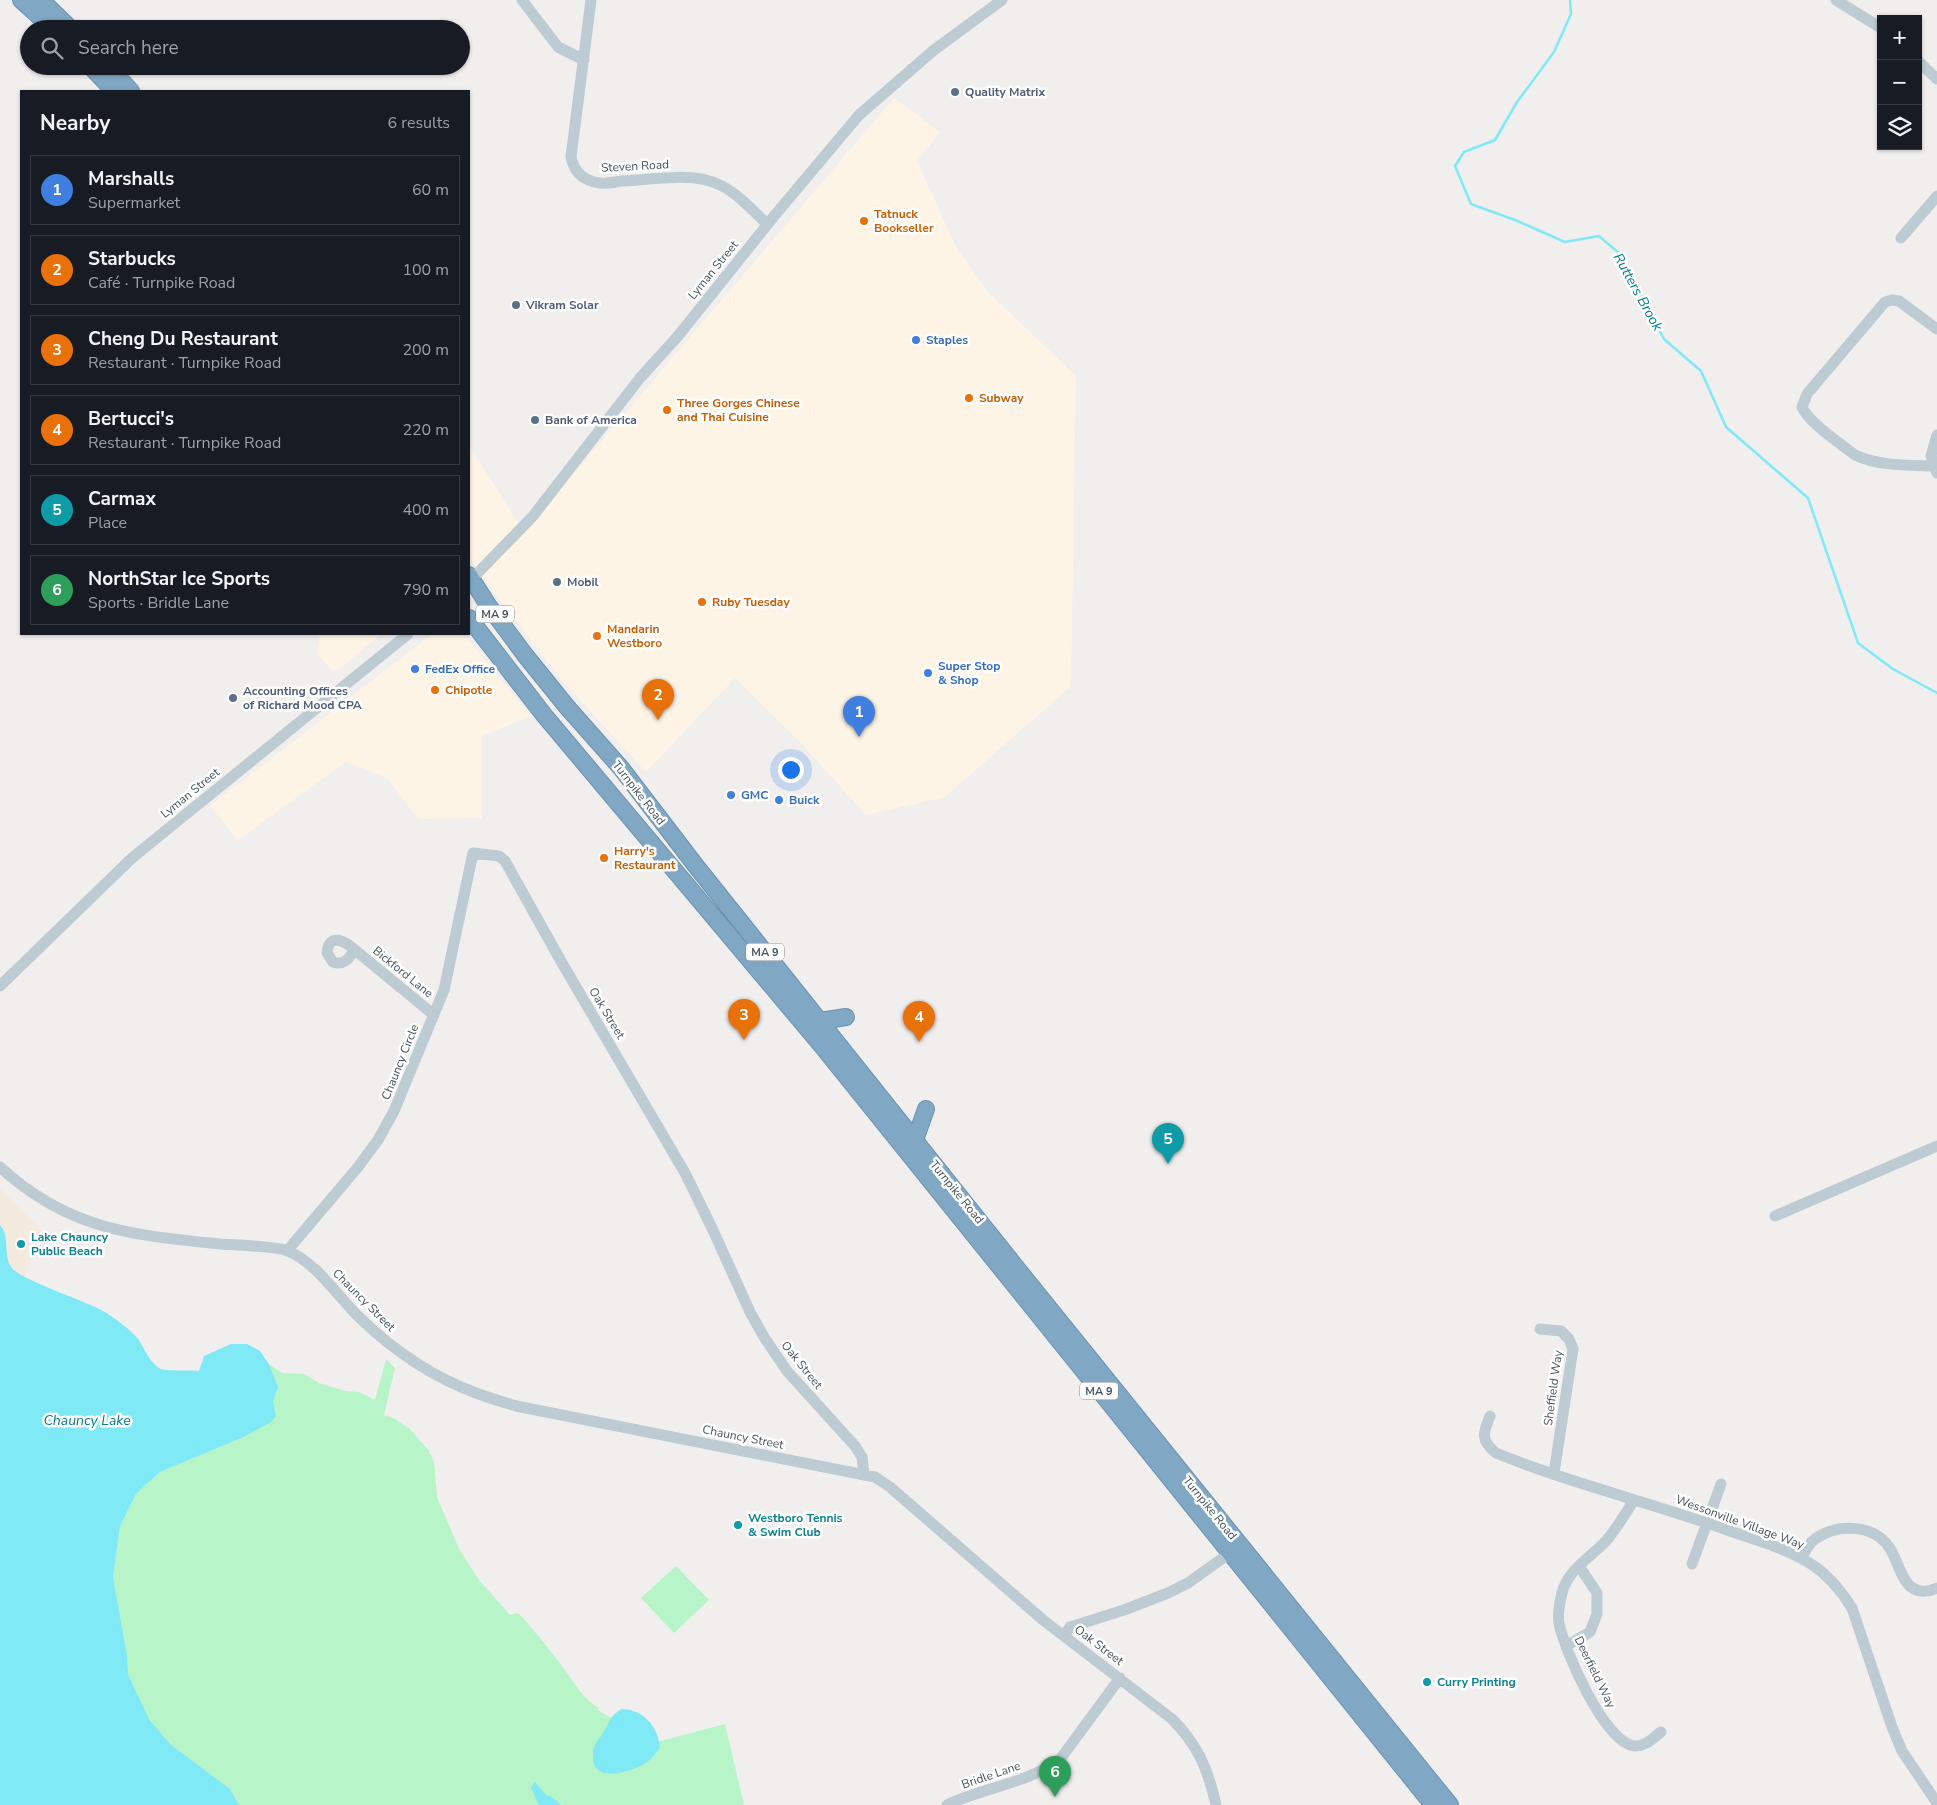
<!DOCTYPE html>
<html lang="en">
<head>
<meta charset="utf-8">
<style>
  body { margin:0; font-family:"Nunito Sans",sans-serif; background:#242831; color:#f1f3f6 }
  .controls { position:absolute; right:15px; top:15px; display:grid; overflow:hidden; border-radius:0px; box-shadow:0 1px 4px #0004 }
  .controls button { width:45px; height:45px; display:grid; place-items:center; padding:0; border:0; border-bottom:1px solid #363941; background:#171b24; color:#f1f3f6; font:25px sans-serif }
  .you { position:absolute; left:790px; top:769px; width:18px; height:18px; margin:-12px; border:4px solid #fff; border-radius:50%; background:#1a73e8; box-shadow:0 0 0 8px #1a73e833 }
  .badge { display:grid; place-items:center; width:32px; height:32px; border-radius:50%; background:#ea580c; color:#fff; font-size:16px; font-weight:700 }
  .pin { position:absolute; translate:-50% -41px; filter:drop-shadow(0 1px 2px #0008) }
  .pin::after { content:''; position:absolute; top:26px; width:18px; height:15px; background:inherit; clip-path:polygon(0 0,100% 0,50% 100%) }
  .list { margin:0; padding:0; list-style:none }
  h2 { display:flex; justify-content:space-between; align-items:center; height:65px; margin:0; padding:0 20px; font-size:21px }
  h2 small { font-size:16px; font-weight:400; color:#9ea1a6 }
  .list li { display:grid; grid-template-columns:32px 1fr auto; gap:15px; align-items:center; box-sizing:border-box; height:70px; margin:0 10px 10px; padding:0 10px; border:1px solid #363941; border-radius:0px }
  .list b { display:block; font-size:19px; white-space:nowrap }
  .list p { margin:0; font-size:16px; white-space:nowrap; color:#9ea1a6 }
  .list em { font-size:16px; font-style:normal; color:#9ea1a6 }
  .icon { flex:none; width:28px; height:28px; fill:none; stroke:currentColor; stroke-width:2; stroke-linecap:round; stroke-linejoin:round }
  .map { position:relative; flex:none; width:1937px; height:1805px; overflow:hidden }
  .search { position:absolute; background:#171b24; box-shadow:0 1px 4px #0004; left:20px; top:20px; width:450px; height:55px; display:flex; align-items:center; gap:12px; box-sizing:border-box; padding:0 18px; border-radius:28px; color:#9ea1a6; font-size:19px }
  .panel { position:absolute; background:#171b24; box-shadow:0 1px 4px #0004; left:20px; top:90px; width:450px; height:545px; border-radius:0px }
  .map>svg:first-child { display:block }
  .commercial { fill:#fef4e5 }
  .green { fill:#b7f4c8 }
  .sand { fill:#f4eadd }
  .water { fill:#7fe9f5 }
  .lines { fill:none; stroke-linecap:round; stroke-linejoin:round }
  .stream { stroke:#7fe9f5; stroke-width:2.5 }
  .highway-casing { stroke:#6b92ae; stroke-width:18 }
  .minor { stroke:#bdcbd2; stroke-width:11 }
  .highway { stroke:#80a7c3; stroke-width:16 }
  .service-dot { fill:#5c6f8a; stroke:#fff; stroke-width:2 }
  .food-dot { fill:#e8710a; stroke:#fff; stroke-width:2 }
  .shop-dot { fill:#3f7fe0; stroke:#fff; stroke-width:2 }
  .culture-dot { fill:#0f9aa8; stroke:#fff; stroke-width:2 }
  .labels { text-anchor:middle; dominant-baseline:central; stroke-width:5; stroke-linejoin:round; paint-order:stroke }
  .shield { fill:#fff; stroke:#7c878e; stroke-width:1 }
  .shield-label { font-size:11px; font-weight:bold; fill:#44545e }
  .service-label { font-size:12px; font-weight:bold; fill:#4e5e75; stroke:#fff; text-anchor:start }
  .street-label { font-size:12px; fill:#44545e; stroke:#fff }
  .food-label { font-size:12px; font-weight:bold; fill:#c56008; stroke:#fff; text-anchor:start }
  .shop-label { font-size:12px; font-weight:bold; fill:#366cbe; stroke:#fff; text-anchor:start }
  .culture-label { font-size:12px; font-weight:bold; fill:#0d838f; stroke:#fff; text-anchor:start }
  .water-label { font-size:14px; font-style:italic; fill:#047d8c; stroke:#fff }
</style>
</head>
<body>
<div class="map">
<svg width="1937" height="1805" viewBox="0 0 1937 1805">
  <rect width="100%" height="100%" fill="#f1eeee"/>
  <path class="commercial" d="M 894,98 L 940,132 L 917,161 L 955,245 L 987,291 L 1076,376 L 1071,686 L 945,797 L 866,815 L 802,744 L 735,678 L 646,772 L 562,680 L 488,585 L 469,556 L 469,448 L 470,447 L 524,532 Z
    M 320,634 L 381,634 L 342,667 L 333,672 L 317,653 Z
    M 432,634 L 464,634 L 530,716 L 481,737 L 482,818 L 418,819 L 388,779 L 346,762 L 238,840 L 210,806 Z"/>
  <path class="green" d="M 386,1359 L 395,1368 L 384,1415 L 395,1419 L 410,1429 L 429,1451 L 434,1462 L 437,1497 L 459,1549 L 479,1580 L 510,1615 L 518,1613 L 523,1618 C 538,1635 552,1653 565,1670 C 577,1686 581,1697 599,1708 L 598,1710 L 653,1743 L 725,1724 L 744,1805 L 239,1805 L 230,1789 L 170,1744 L 149,1719 L 128,1674 L 127,1655 L 113,1577 L 120,1526 L 136,1494 L 160,1472 L 244,1437 L 273,1402 L 277,1387 L 269,1364 L 282,1373 L 304,1374 L 319,1383 L 345,1391 L 359,1392 L 375,1400 Z
    M 676,1566 L 709,1600 L 674,1633 L 641,1598 Z"/>
  <path class="sand" d="M 0,1188 L 41,1229 L 25,1277 C 21,1274 15,1271 12,1267 C 2,1253 12,1238 0,1225 Z"/>
  <path class="water" d="M 0,1225 C 11,1237 2,1254 12,1268 C 21,1280 86,1301 105,1312 C 117,1320 129,1328 138,1339 C 144,1347 150,1364 161,1369 C 165,1371 191,1370 199,1371 L 204,1356 L 231,1344 L 247,1344 L 260,1351 L 269,1364 L 278,1387 L 273,1402 L 276,1416 L 271,1422 L 244,1437 L 160,1472 L 136,1494 L 120,1526 L 113,1577 L 127,1655 L 128,1674 L 149,1719 L 170,1744 L 230,1789 L 239,1805 L 0,1805 Z
    M 621,1709 C 643,1709 658,1726 660,1747 C 656,1753 653,1758 647,1762 C 634,1771 594,1785 593,1758 C 593,1752 593,1748 596,1743 C 598,1739 601,1737 603,1733 C 611,1721 606,1720 621,1709 Z
    M 535,1782 L 546,1795 L 552,1797 L 561,1805 L 539,1805 L 531,1787 Z"/>
  <g class="lines">
    <path class="stream" d="M 1570,0 L 1571,14 L 1554,52 L 1517,102 L 1495,140 L 1464,152 L 1455,166 L 1471,204 L 1515,220 L 1565,242 L 1599,236 L 1620,254 L 1664,339 L 1701,371 L 1726,427 L 1808,498 L 1858,643 L 1893,669 L 1937,693"/>
    <g class="highway-casing">
      <path id="highway" d="M 21,0 L 53,29
        M 41,0 L 71,29
        M 90,66 L 114,91
        M 108,66 L 131,91
        M 469,575 L 488,605 L 525,655 L 567,707 L 621,768 L 696,866 L 1015,1266 L 1450,1805
        M 469,618 L 544,715 L 822,1046 L 1433,1805
        M 820,1021 L 846,1017
        M 915,1140 L 926,1109"/>
    </g>
    <path class="minor" d="M 522,0 L 558,47 L 584,60
      M 591,0 L 571,157 C 574,173 584,181 600,183 C 607,184 615,182 622,181 C 649,180 680,174 706,180 C 732,186 749,207 767,224
      M 1836,0 L 1881,28
      M 1918,61 L 1937,79
      M 1901,238 L 1937,196
      M 1937,435 L 1931,456 L 1937,473
      M 1933,466 C 1908,465 1878,466 1855,455 C 1840,443 1809,423 1802,407 L 1807,394 L 1885,302 L 1892,300 L 1899,301 L 1937,329
      M 469,582 L 533,516 L 640,378 L 678,336 L 775,215 L 859,115 L 934,50 L 1002,0
      M 355,950 C 349,958 344,966 333,962 L 327,953 C 329,932 345,941 355,950 L 434,1015
      M 0,986 L 132,858 L 408,634
      M 0,1167 C 69,1230 132,1235 220,1244 C 236,1245 275,1246 288,1251 C 318,1264 337,1296 360,1318 C 393,1350 433,1377 476,1393 C 489,1398 503,1402 516,1406 L 875,1477 L 890,1487 L 1043,1620 L 1172,1719 C 1198,1745 1208,1769 1216,1805
      M 1775,1216 L 1937,1146
      M 287,1251 L 358,1167 L 378,1140 L 394,1111 L 444,990 L 473,853 L 499,856 L 505,861 L 562,963 L 685,1173 L 712,1228 L 750,1312 L 764,1337 L 787,1371 L 855,1446 L 862,1457 L 864,1475
      M 1540,1329 L 1561,1331 L 1569,1339 L 1573,1349 L 1554,1473
      M 1490,1416 C 1483,1433 1480,1440 1496,1453 C 1572,1484 1653,1503 1730,1531 C 1759,1541 1789,1549 1814,1566 C 1830,1577 1842,1592 1852,1608 L 1892,1727 L 1902,1751 L 1937,1803
      M 1634,1500 C 1625,1514 1617,1528 1606,1541 C 1591,1557 1568,1569 1562,1593 C 1560,1602 1557,1613 1559,1623 C 1564,1650 1605,1743 1634,1746 C 1645,1747 1653,1738 1661,1732
      M 1802,1558 C 1805,1551 1808,1544 1815,1539 C 1836,1524 1872,1523 1889,1547 C 1897,1558 1900,1578 1911,1587 C 1919,1593 1929,1592 1937,1588
      M 1692,1564 L 1721,1484
      M 1064,1636 L 1070,1627 L 1124,1610 L 1168,1593 L 1188,1583 L 1230,1553
      M 1566,1646 L 1590,1632 L 1597,1614 L 1597,1593 L 1579,1566
      M 947,1805 C 984,1787 1028,1784 1061,1758 L 1120,1678"/>
    <use href="#highway" class="highway"/>
  </g>
  <g class="service-dot">
    <circle cx="955" cy="92" r="5"/>
    <circle cx="516" cy="305" r="5"/>
    <circle cx="535" cy="420" r="5"/>
    <circle cx="557" cy="582" r="5"/>
    <circle cx="233" cy="698" r="5"/>
  </g>
  <g class="food-dot">
    <circle cx="864" cy="221" r="5"/>
    <circle cx="969" cy="398" r="5"/>
    <circle cx="667" cy="410" r="5"/>
    <circle cx="702" cy="602" r="5"/>
    <circle cx="597" cy="636" r="5"/>
    <circle cx="435" cy="690" r="5"/>
    <circle cx="604" cy="858" r="5"/>
  </g>
  <g class="shop-dot">
    <circle cx="916" cy="340" r="5"/>
    <circle cx="415" cy="669" r="5"/>
    <circle cx="928" cy="673" r="5"/>
    <circle cx="731" cy="795" r="5"/>
    <circle cx="779" cy="800" r="5"/>
  </g>
  <g class="culture-dot">
    <circle cx="21" cy="1244" r="5"/>
    <circle cx="738" cy="1525" r="5"/>
    <circle cx="1427" cy="1682" r="5"/>
  </g>
  <g class="labels">
    <g class="shield">
      <rect x="476" y="605.5" width="38" height="17" rx="4"/>
      <rect x="746" y="943.5" width="38" height="17" rx="4"/>
      <rect x="1080" y="1382.5" width="38" height="17" rx="4"/>
    </g>
    <g class="shield-label">
      <text x="495" y="614">MA 9</text>
      <text x="765" y="952">MA 9</text>
      <text x="1099" y="1391">MA 9</text>
    </g>
    <g class="service-label">
      <text x="965" y="92">Quality Matrix</text>
      <text x="526" y="305">Vikram Solar</text>
      <text x="545" y="420">Bank of America</text>
      <text x="567" y="582">Mobil</text>
      <text x="243" y="691">Accounting Offices<tspan x="243" dy="14">of Richard Mood CPA</tspan></text>
    </g>
    <g class="street-label">
      <text transform="translate(635 166) rotate(-3)">Steven Road</text>
      <text transform="translate(713 270) rotate(-51)">Lyman Street</text>
      <text transform="translate(190 793) rotate(-39)">Lyman Street</text>
      <text transform="translate(639 793) rotate(52)">Turnpike Road</text>
      <text transform="translate(403 972) rotate(39)">Bickford Lane</text>
      <text transform="translate(607 1013) rotate(59)">Oak Street</text>
      <text transform="translate(400 1062) rotate(-68)">Chauncy Circle</text>
      <text transform="translate(957 1192) rotate(51)">Turnpike Road</text>
      <text transform="translate(364 1300) rotate(45)">Chauncy Street</text>
      <text transform="translate(802 1365) rotate(51)">Oak Street</text>
      <text transform="translate(1553 1388) rotate(-82)">Sheffield Way</text>
      <text transform="translate(743 1437) rotate(11)">Chauncy Street</text>
      <text transform="translate(1210 1508) rotate(51)">Turnpike Road</text>
      <text transform="translate(1740 1522) rotate(20)">Wessonville Village Way</text>
      <text transform="translate(1099 1645) rotate(37)">Oak Street</text>
      <text transform="translate(1595 1672) rotate(64)">Deerfield Way</text>
      <text transform="translate(991 1775) rotate(-19)">Bridle Lane</text>
    </g>
    <g class="food-label">
      <text x="874" y="214">Tatnuck<tspan x="874" dy="14">Bookseller</tspan></text>
      <text x="979" y="398">Subway</text>
      <text x="677" y="403">Three Gorges Chinese<tspan x="677" dy="14">and Thai Cuisine</tspan></text>
      <text x="712" y="602">Ruby Tuesday</text>
      <text x="607" y="629">Mandarin<tspan x="607" dy="14">Westboro</tspan></text>
      <text x="445" y="690">Chipotle</text>
      <text x="614" y="851">Harry's<tspan x="614" dy="14">Restaurant</tspan></text>
    </g>
    <g class="shop-label">
      <text x="926" y="340">Staples</text>
      <text x="938" y="666">Super Stop<tspan x="938" dy="14">&amp; Shop</tspan></text>
      <text x="425" y="669">FedEx Office</text>
      <text x="741" y="795">GMC</text>
      <text x="789" y="800">Buick</text>
    </g>
    <g class="culture-label">
      <text x="31" y="1237">Lake Chauncy<tspan x="31" dy="14">Public Beach</tspan></text>
      <text x="748" y="1518">Westboro Tennis<tspan x="748" dy="14">&amp; Swim Club</tspan></text>
      <text x="1437" y="1682">Curry Printing</text>
    </g>
    <g class="water-label">
      <text transform="translate(1638 292) rotate(61)">Rutters Brook</text>
      <text x="87" y="1420">Chauncy Lake</text>
    </g>
  </g>
</svg>
<div class="controls">
<button>+</button>
<button>−</button>
<button><svg class="icon" aria-label="layers" viewBox="0 0 24 24"><path d="M12 4l9 5-9 5-9-5zM3 14l9 5 9-5"/></svg></button>
</div>
<div class="you"></div>
<div class="pin badge" style="left:859px;top:737px;background:#3f7fe0">1</div>
<div class="pin badge" style="left:658px;top:720px;background:#e8710a">2</div>
<div class="pin badge" style="left:744px;top:1040px;background:#e8710a">3</div>
<div class="pin badge" style="left:919px;top:1042px;background:#e8710a">4</div>
<div class="pin badge" style="left:1168px;top:1164px;background:#0f9aa8">5</div>
<div class="pin badge" style="left:1055px;top:1797px;background:#2e9e5b">6</div>
<div class="search"><svg class="icon" aria-label="search" viewBox="0 0 24 24"><circle cx="10" cy="10" r="6"/><path d="M15 15l6 6"/></svg>Search here</div>
<section class="panel">
<h2>Nearby<small>6 results</small></h2>
<ul class="list">
<li><span class="badge" style="background:#3f7fe0">1</span><div><b>Marshalls</b><p>Supermarket</p></div><em>60 m</em></li>
<li><span class="badge" style="background:#e8710a">2</span><div><b>Starbucks</b><p>Café · Turnpike Road</p></div><em>100 m</em></li>
<li><span class="badge" style="background:#e8710a">3</span><div><b>Cheng Du Restaurant</b><p>Restaurant · Turnpike Road</p></div><em>200 m</em></li>
<li><span class="badge" style="background:#e8710a">4</span><div><b>Bertucci's</b><p>Restaurant · Turnpike Road</p></div><em>220 m</em></li>
<li><span class="badge" style="background:#0f9aa8">5</span><div><b>Carmax</b><p>Place</p></div><em>400 m</em></li>
<li><span class="badge" style="background:#2e9e5b">6</span><div><b>NorthStar Ice Sports</b><p>Sports · Bridle Lane</p></div><em>790 m</em></li>
</ul>
</section>
</div>
</body>
</html>
